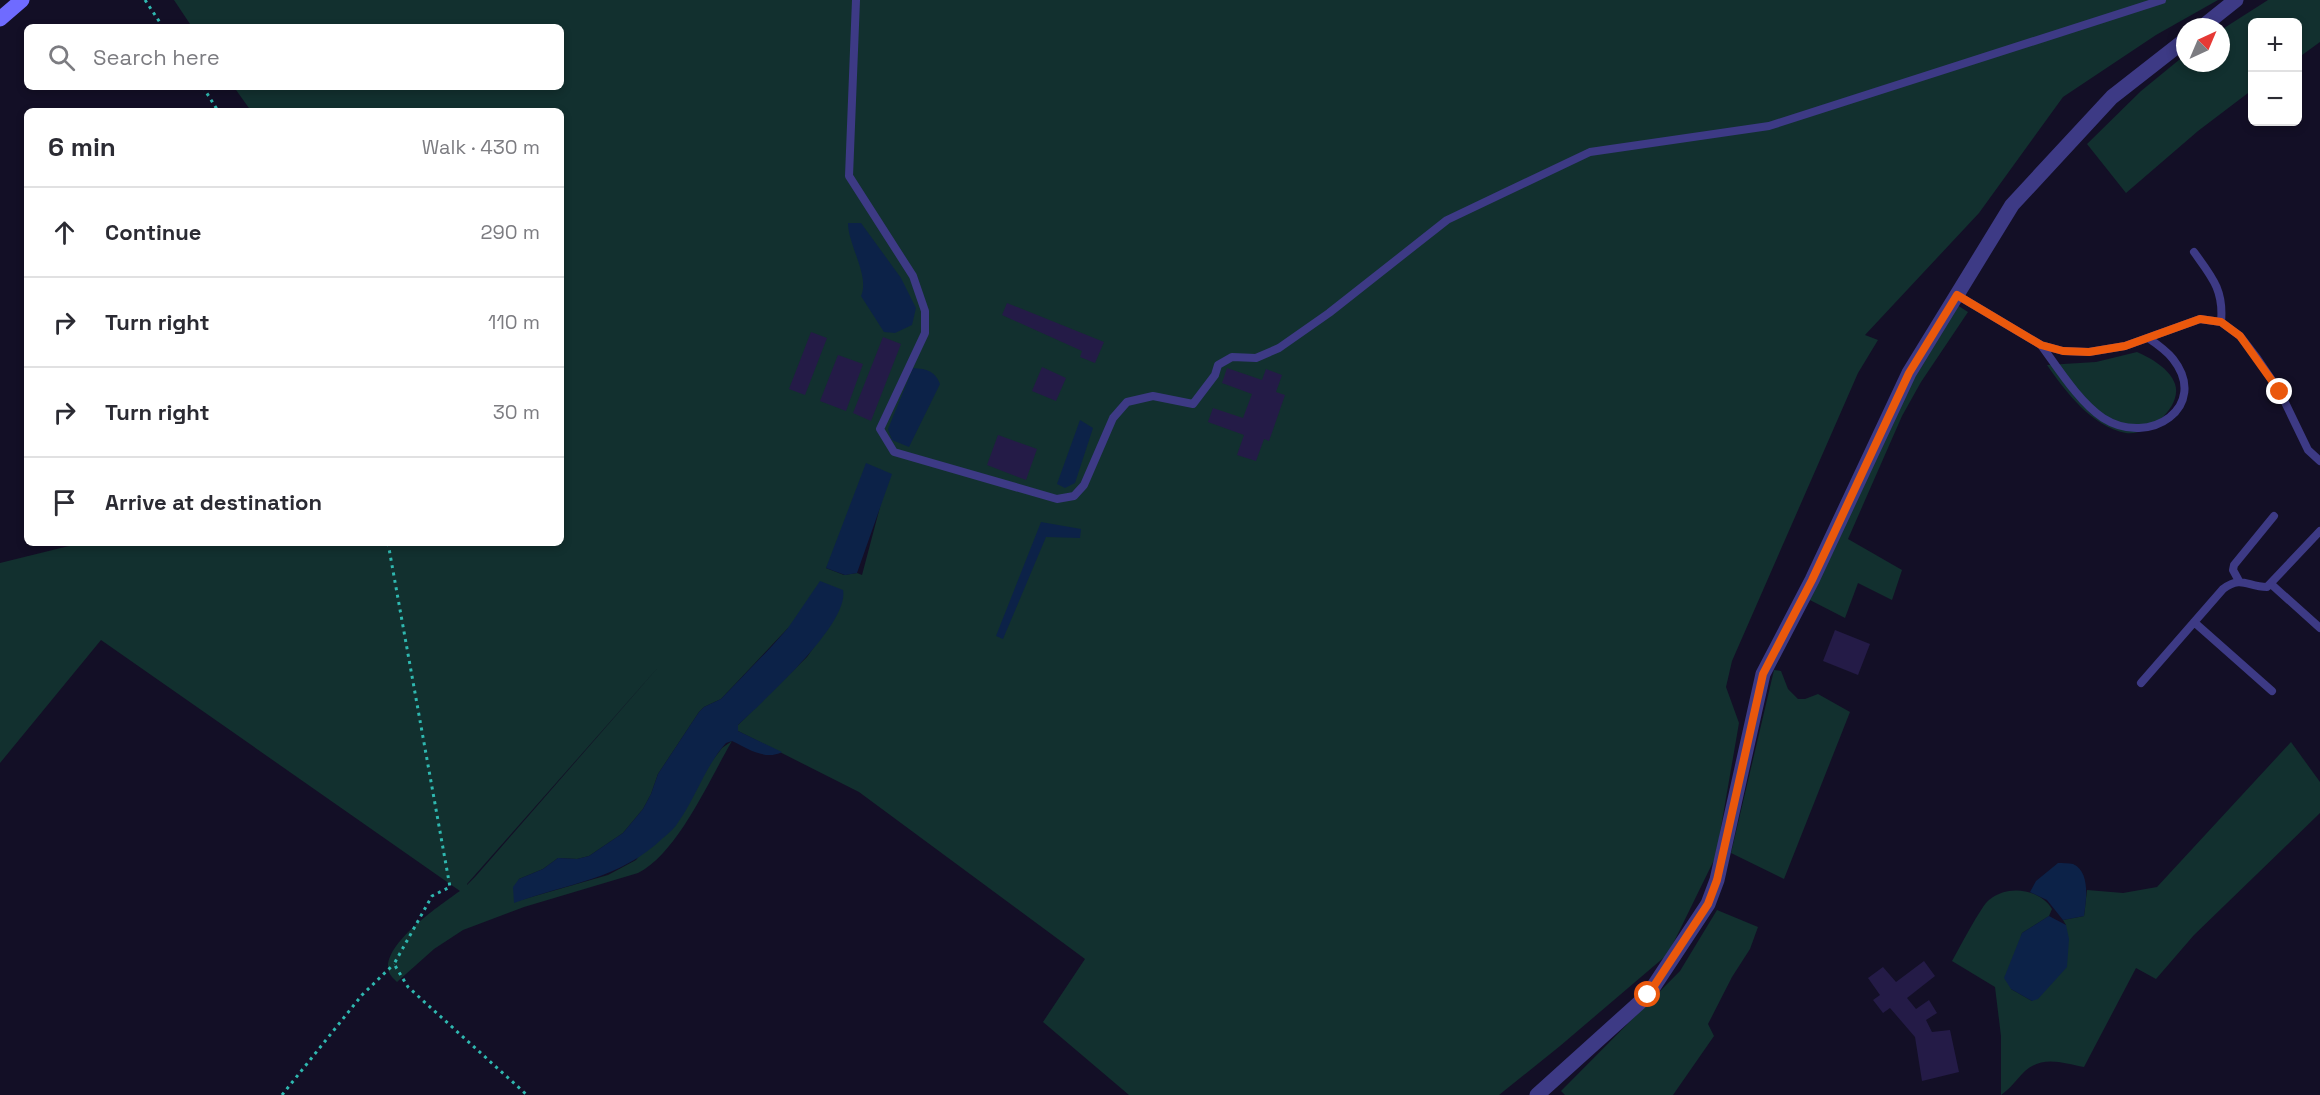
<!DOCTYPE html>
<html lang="en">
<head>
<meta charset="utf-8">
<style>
  body { margin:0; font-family:"Space Grotesk",sans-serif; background:#f7f7f7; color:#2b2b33 }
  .controls { position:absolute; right:18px; top:18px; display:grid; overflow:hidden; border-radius:9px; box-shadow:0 3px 9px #0003 }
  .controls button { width:54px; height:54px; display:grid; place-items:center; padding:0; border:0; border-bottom:2px solid #e1e1e2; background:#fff; color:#2b2b33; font:30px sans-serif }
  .compass { position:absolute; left:2176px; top:18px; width:54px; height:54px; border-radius:50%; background:#fff; box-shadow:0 3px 9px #0003; rotate:44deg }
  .stop { position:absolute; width:18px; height:18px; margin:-14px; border:4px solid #ea580c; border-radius:50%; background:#fff }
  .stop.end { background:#ea580c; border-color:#fff; box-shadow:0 2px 6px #0008 }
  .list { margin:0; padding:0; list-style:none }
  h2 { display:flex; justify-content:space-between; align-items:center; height:78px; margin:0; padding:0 24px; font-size:26px }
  h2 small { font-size:20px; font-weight:400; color:#7c7c81 }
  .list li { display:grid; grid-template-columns:39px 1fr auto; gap:18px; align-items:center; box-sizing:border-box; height:90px; padding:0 24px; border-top:2px solid #e1e1e2 }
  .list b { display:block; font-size:22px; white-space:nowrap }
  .list em { font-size:20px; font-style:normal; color:#7c7c81 }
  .icon { flex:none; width:33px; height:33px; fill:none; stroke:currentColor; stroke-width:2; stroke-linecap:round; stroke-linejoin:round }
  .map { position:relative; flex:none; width:2320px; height:1095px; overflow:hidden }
  .search { position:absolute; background:#fff; box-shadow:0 3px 9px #0003; left:24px; top:24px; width:540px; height:66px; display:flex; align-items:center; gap:15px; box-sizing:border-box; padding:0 21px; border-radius:9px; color:#7c7c81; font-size:22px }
  .panel { position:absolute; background:#fff; box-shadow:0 3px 9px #0003; left:24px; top:108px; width:540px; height:438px; border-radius:9px }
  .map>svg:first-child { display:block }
  .green { fill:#12302f; fill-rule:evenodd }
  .water { fill:#0c2248 }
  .building { fill:#241b47 }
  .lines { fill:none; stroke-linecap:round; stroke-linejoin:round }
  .path { stroke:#2fb8b0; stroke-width:3; stroke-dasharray:3 4.5; stroke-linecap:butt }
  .lane { stroke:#3d3a85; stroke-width:8 }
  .street { stroke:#3d3a85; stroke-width:15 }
  .secondary { stroke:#6f6bff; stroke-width:15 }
  .route { stroke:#ea580c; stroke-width:8 }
</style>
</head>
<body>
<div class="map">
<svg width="2320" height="1095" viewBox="0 0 2320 1095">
  <rect width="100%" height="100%" fill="#130f26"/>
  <path class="green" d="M 174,0 L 2218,0 L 2156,35 L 2063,97 L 1979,213 L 1865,335 L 1878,340 L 1858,373 L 1732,661 L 1726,687 L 1739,723 L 1716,856 L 1668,954 L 1560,1046 L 1499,1095 L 1129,1095 L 1043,1022 L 1085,959 L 859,792 L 738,731 L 738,725 L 807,657 L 837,614 L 788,628 L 721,699 L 704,707 L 699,712 L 658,774 L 651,794 L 643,809 L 623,833 L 589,856 L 577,859 L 558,858 L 543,869 L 519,879 L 514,902 L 608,875 L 636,860 L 722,748 L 732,741 C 709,780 678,853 638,873 L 524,907 L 463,930 L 434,949 L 397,982 C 393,978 387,973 388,966 C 389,940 440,905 460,891 L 101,640 L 0,763 L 0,563 L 81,543 L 561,543 L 561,111 L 251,111 L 234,87 L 561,87 L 561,27 L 192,27 ZM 889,473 L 862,575 L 857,573 L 844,575 L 826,568 ZM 661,664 L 475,877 L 467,885 L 467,884 Z
    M 2268,0 L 2320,0 L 2320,42 L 2298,58 L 2298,22 L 2252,22 L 2252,90 L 2198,131 L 2126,193 L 2087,144 L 2141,91 L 2185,55 L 2185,63 L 2221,63 L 2221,30 Z
    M 1954,303 L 1968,312 L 1921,382 L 1902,416 L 1848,539 L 1902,570 L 1892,600 L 1858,583 L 1845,618 L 1806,598 L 1861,471 Z
    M 2137,352 C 2151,358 2170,369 2175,384 C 2183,407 2147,437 2126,433 C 2091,426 2066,392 2047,365 L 2096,362 Z
    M 1774,670 L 1781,671 L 1788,689 L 1798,699 L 1805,699 L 1818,694 L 1850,712 L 1784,879 L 1731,853 Z
    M 2291,742 L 2320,782 L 2320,813 L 2194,935 L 2156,979 L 2136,968 L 2084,1067 C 2063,1063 2043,1055 2025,1071 C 2017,1079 2010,1089 2001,1095 L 2001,1036 L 1995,987 L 1952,961 C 1959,949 1981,906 1989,900 C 2008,884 2040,889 2052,909 L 2049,916 L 2022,933 L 2011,989 L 2032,1001 L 2066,925 L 2063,920 L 2084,916 L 2087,890 L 2123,893 L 2157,887 Z
    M 1717,910 L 1758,927 L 1750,949 L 1732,977 L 1708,1024 L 1714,1036 L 1673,1095 L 1565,1095 L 1561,1091 L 1680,971 Z"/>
  <path class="water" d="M 848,223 L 861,223 L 901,278 L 916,308 L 912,325 L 895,333 L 884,332 L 861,296 C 870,276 848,245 848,223 Z
    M 913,368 C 927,369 935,371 940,384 L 909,447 L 892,440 L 888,429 Z
    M 1080,420 L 1093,428 L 1075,483 L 1065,488 L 1057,484 Z
    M 866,463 L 892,474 L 857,573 L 845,575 L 826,568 Z
    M 1041,522 L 1081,529 L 1080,538 L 1046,537 L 1003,639 L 996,636 Z
    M 820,581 L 843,590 C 850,624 763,701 738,725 L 738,731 L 782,752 C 765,761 747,748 732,741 L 726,743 C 706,765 696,797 679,821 C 675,828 669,833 663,838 C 619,880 568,883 514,903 L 513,887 L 519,879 L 543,869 L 558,858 L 577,859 L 589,856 L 623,833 L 643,809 L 651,794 L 658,774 L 699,712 L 704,707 L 721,699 L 772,646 L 788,628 Z
    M 2058,863 C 2062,863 2069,863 2073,864 C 2091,872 2086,901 2084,916 L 2063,920 L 2047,900 L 2030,892 L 2036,881 Z
    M 2049,916 L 2066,925 L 2069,939 L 2067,967 L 2038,999 L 2032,1001 L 2011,989 L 2004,978 L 2022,933 Z"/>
  <path class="building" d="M 1007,303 L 1104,342 L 1095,363 L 1080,357 L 1082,351 L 1002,315 Z
    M 811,332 L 827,338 L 805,395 L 789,389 Z
    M 883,337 L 901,344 L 871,421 L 853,413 Z
    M 838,355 L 863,364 L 846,411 L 820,401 Z
    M 1042,367 L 1066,378 L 1056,401 L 1032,391 Z
    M 1227,368 L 1262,380 L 1266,369 L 1282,375 L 1276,392 L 1285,395 L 1269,441 L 1264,439 L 1256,461 L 1237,455 L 1244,435 L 1208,422 L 1213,408 L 1243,418 L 1252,394 L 1222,383 Z
    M 998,435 L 1037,449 L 1026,480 L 987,465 Z
    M 1835,630 L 1870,644 L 1858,675 L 1823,661 Z
    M 1924,961 L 1935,976 L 1907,998 L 1916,1009 L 1929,1000 L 1937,1013 L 1926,1020 L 1932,1032 L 1950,1030 L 1959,1072 L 1922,1081 L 1915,1037 L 1890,1008 L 1883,1013 L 1873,1000 L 1880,995 L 1868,978 L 1883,967 L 1896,982 Z"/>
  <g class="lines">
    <path class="path" d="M 145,0 L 163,27
      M 203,87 L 218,111
      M 388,543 L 450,887 L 432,896 L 394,964 L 408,987 L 527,1095
      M 282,1095 L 362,995 L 394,964"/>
    <path class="lane" d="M 856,0 L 849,176 L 913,276 L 925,311 L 925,333 L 880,429 L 894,452 L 1057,499 L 1074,496 L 1084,485 L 1113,418 L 1127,402 L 1153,396 L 1193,404 L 1215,375 L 1218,365 L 1232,357 L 1256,358 L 1279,348 L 1329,313 L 1447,220 L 1590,152 L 1769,126 L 2162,0
      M 2194,252 C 2212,277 2224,290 2221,322
      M 1957,295 L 2041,345 L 2063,351 L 2089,352 L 2125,346 L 2200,319 L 2221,322 L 2240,336 L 2257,358 L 2280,392 L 2308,450 L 2320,461
      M 2041,345 C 2058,368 2079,402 2103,418 C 2150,448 2210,406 2173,359 C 2166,350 2157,344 2148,338
      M 2239,581 L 2233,570 L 2234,565 L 2274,516
      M 2271,584 L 2320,628
      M 2194,622 L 2272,691
      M 2141,683 L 2223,589 C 2242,575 2247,587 2267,587 L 2320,531"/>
    <path class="street" d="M 2202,27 L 2236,0
      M 1537,1095 L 1648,995 L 1708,904 L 1717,880 L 1763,674 L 1812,580 L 1909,373 L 2012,205 L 2112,97 L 2185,40"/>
    <path class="secondary" d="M 0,19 L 22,0"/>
  </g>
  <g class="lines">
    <path class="route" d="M 1648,995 L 1708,904 L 1717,880 L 1763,674 L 1812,580 L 1909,373 L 1957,295 L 2041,345 L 2063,351 L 2089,352 L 2125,346 L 2200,319 L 2221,322 L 2240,336 L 2280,392"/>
  </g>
</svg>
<div class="controls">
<button>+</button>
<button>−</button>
</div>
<svg class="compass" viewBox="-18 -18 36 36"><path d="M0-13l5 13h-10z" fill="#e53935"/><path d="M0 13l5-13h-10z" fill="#7c7c81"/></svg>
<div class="stop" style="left:1648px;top:995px"></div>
<div class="stop end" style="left:2280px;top:392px"></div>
<div class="search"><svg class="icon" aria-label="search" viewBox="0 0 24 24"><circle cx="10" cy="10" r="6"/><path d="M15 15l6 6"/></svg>Search here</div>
<section class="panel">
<h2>6 min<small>Walk · 430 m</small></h2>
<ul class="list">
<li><svg class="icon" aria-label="ahead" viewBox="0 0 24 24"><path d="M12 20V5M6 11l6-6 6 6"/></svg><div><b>Continue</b></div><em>290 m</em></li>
<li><svg class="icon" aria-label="right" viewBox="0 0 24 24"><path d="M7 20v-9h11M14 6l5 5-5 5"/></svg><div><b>Turn right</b></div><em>110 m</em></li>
<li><svg class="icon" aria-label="right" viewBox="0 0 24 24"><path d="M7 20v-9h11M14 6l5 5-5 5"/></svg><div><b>Turn right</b></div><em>30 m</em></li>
<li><svg class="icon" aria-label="arrive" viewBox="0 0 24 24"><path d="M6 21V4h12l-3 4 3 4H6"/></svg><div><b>Arrive at destination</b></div></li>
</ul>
</section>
</div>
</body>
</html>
